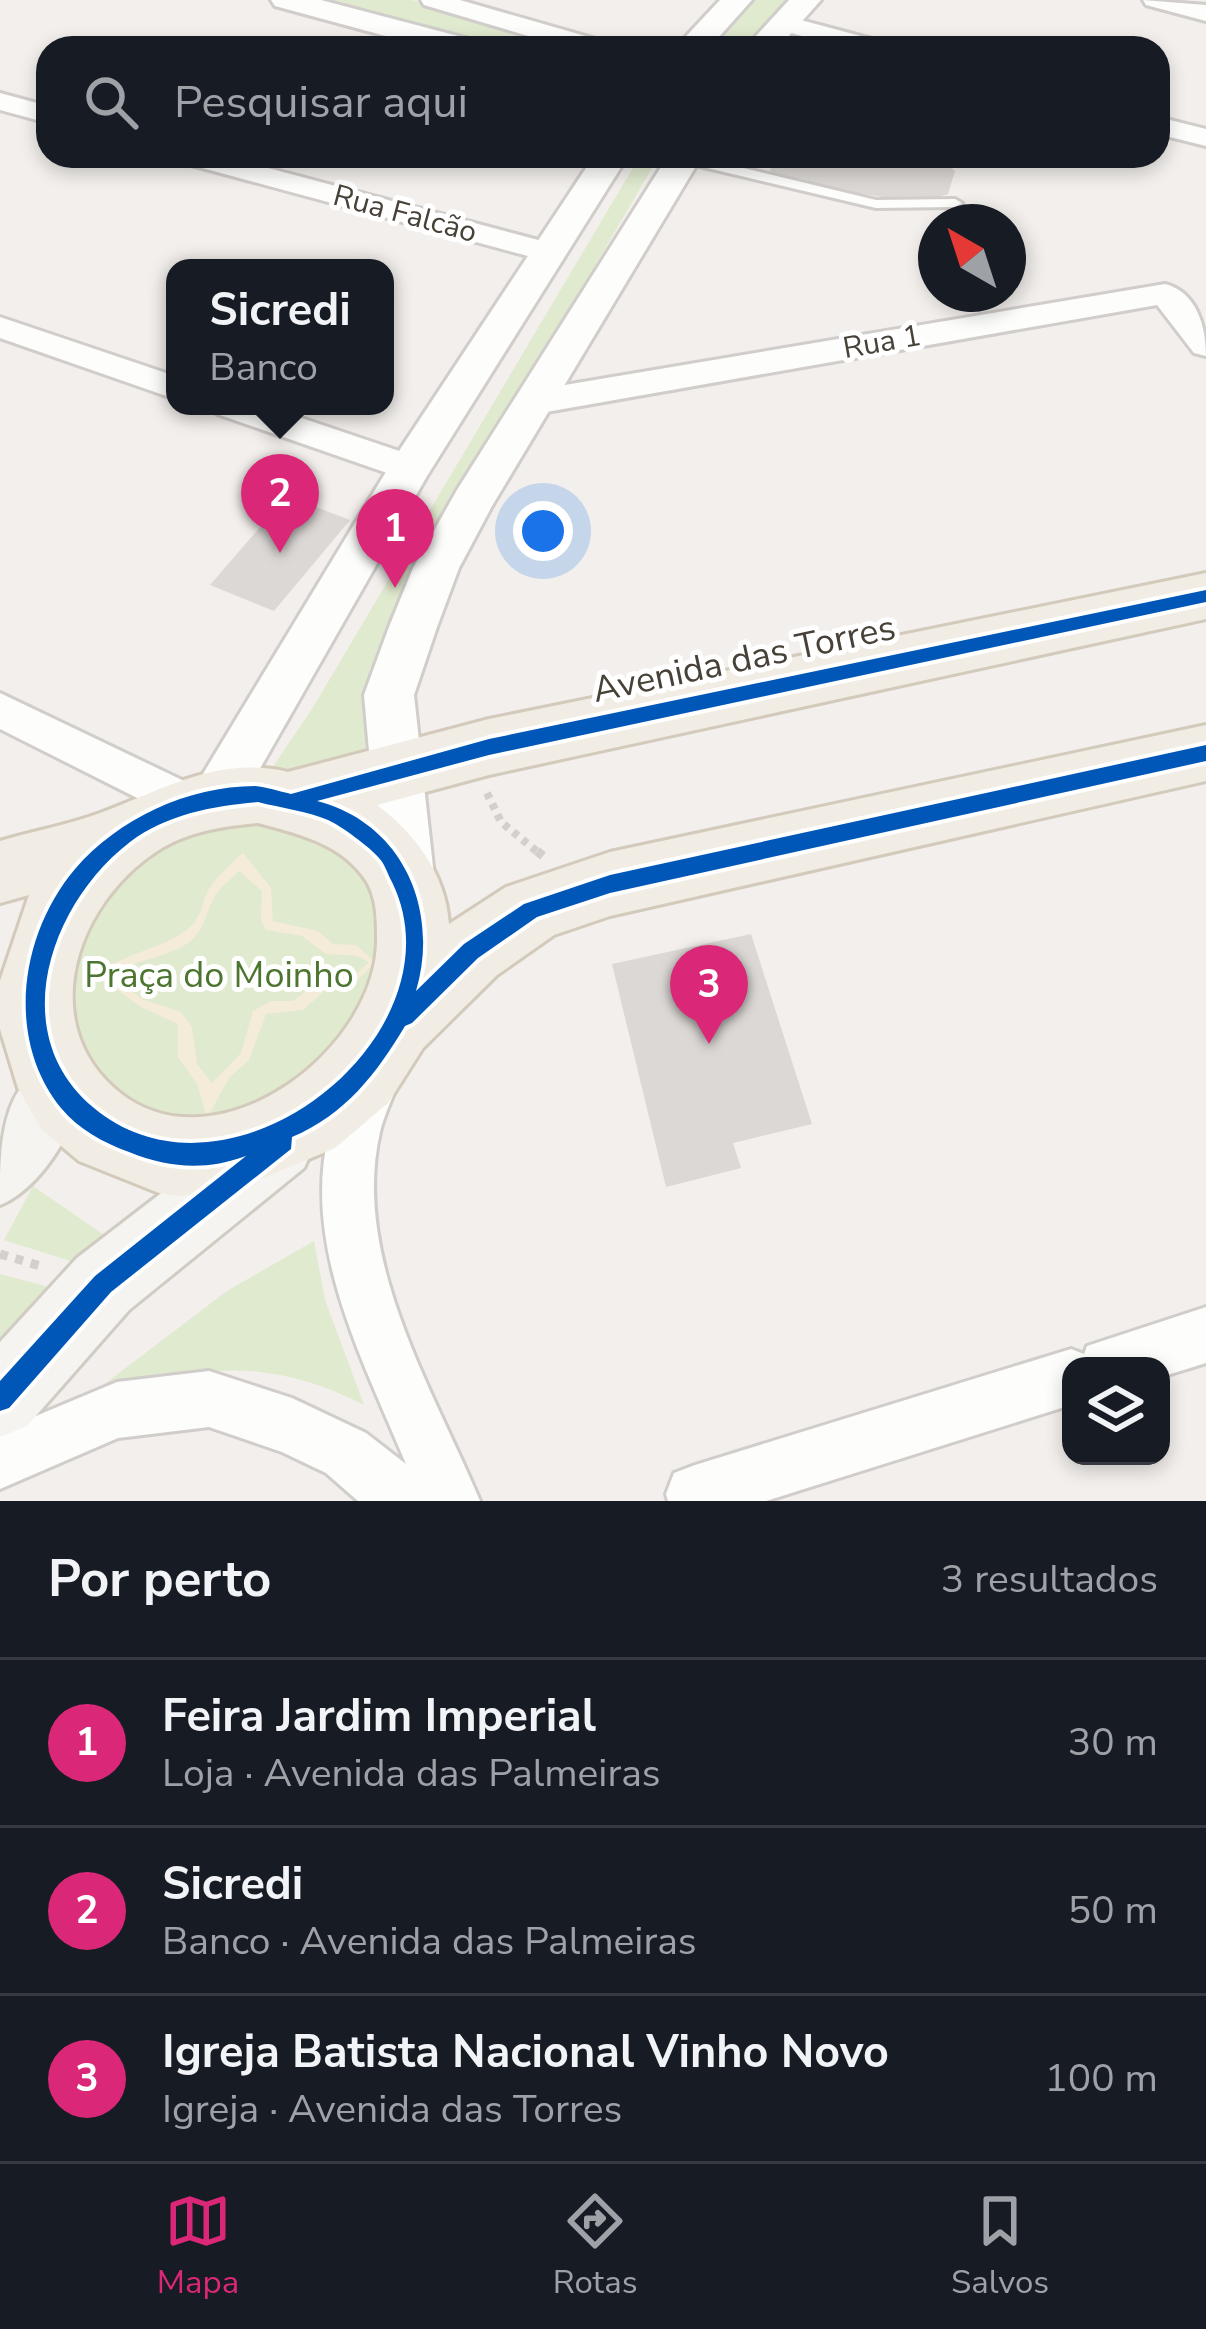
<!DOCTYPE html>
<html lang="pt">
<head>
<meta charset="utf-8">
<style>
  body { margin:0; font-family:"Nunito Sans",sans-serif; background:#242831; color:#f1f3f6 }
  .controls { position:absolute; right:36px; bottom:36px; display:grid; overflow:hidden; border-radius:24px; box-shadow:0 6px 18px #0003 }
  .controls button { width:108px; height:108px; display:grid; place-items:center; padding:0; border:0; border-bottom:3px solid #363941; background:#171b24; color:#f1f3f6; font:60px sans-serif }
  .compass { position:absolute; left:918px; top:204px; width:108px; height:108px; border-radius:50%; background:#171b24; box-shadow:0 6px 18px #0003; rotate:321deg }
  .you { position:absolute; left:543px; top:531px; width:42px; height:42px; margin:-30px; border:9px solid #fff; border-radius:50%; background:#1a73e8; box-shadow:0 0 0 18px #1a73e833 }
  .badge { display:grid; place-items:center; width:78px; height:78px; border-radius:50%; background:#db2777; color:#fff; font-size:39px; font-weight:700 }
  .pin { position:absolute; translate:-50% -99px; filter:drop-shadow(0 3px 6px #0008) }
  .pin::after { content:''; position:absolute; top:63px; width:42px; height:36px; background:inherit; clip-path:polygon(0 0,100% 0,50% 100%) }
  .popup { position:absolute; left:166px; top:259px; width:228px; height:156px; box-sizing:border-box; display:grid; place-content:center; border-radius:24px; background:#171b24; filter:drop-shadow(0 3px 9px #0005); font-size:39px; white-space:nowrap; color:#9ea1a6 }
  .popup b { font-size:45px; color:#f1f3f6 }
  .popup::after { content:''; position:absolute; left:50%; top:100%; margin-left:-24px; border:24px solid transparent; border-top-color:#171b24 }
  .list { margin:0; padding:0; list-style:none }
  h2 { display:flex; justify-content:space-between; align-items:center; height:156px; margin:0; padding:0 48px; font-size:51px }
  h2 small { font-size:39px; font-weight:400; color:#9ea1a6 }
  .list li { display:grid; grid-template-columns:78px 1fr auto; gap:36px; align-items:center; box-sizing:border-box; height:168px; padding:0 48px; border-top:3px solid #363941 }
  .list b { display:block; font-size:45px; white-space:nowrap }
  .list p { margin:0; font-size:39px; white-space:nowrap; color:#9ea1a6 }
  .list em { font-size:39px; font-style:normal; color:#9ea1a6 }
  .icon { flex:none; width:66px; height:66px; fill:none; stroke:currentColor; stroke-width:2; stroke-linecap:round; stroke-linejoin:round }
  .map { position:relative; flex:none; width:1206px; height:1501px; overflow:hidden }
  .search { position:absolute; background:#171b24; box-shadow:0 6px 18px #0003; left:36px; right:36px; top:36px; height:132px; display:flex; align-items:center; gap:30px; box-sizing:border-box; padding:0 42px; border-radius:36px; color:#9ea1a6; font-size:45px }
  .sheet { height:660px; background:#171b24 }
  nav { display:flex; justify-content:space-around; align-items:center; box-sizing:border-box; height:168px; border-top:3px solid #363941; background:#171b24; font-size:33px; color:#9ea1a6 }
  nav a { display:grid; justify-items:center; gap:6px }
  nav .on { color:#db2777 }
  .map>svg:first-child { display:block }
  .green { fill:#e0eace }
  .sand { fill:#f4ecd9; fill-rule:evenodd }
  .building { fill:#dbd8d5 }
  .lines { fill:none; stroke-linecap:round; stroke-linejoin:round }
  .service-casing { stroke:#d0cdca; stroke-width:6 }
  .minor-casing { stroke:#d0cdca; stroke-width:6 }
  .tertiary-casing { stroke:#d0cdca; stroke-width:6 }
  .secondary-casing { stroke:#d0ccc3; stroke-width:6 }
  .primary-casing { stroke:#d3cabb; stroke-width:6 }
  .path-far1 { stroke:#d2cfcc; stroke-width:8; stroke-dasharray:6 6; stroke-linecap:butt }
  .path { stroke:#d2cfcc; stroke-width:9; stroke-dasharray:8 8; stroke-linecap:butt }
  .service { fill:#fdfdfc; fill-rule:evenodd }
  .minor { fill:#fdfdfc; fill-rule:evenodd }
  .tertiary { fill:#fdfdfc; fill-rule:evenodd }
  .secondary { fill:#f6f4f0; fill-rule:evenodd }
  .primary { fill:#f1ede5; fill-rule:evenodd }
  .cycleway-casing { stroke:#fff; stroke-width:8 }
  .cycleway { fill:#0057b8; fill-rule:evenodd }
  .labels { text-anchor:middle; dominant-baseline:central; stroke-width:10; stroke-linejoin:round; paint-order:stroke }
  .far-street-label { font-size:30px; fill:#474138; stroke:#fff }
  .street-label { font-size:36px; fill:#474138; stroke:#fff }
  .park-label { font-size:36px; fill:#4c752f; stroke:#fff }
</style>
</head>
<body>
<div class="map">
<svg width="1206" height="1501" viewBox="0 0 1206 1501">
  <rect width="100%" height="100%" fill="#f2efec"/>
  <path class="green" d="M 332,0 L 412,0 L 575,48 L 514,48 Z
    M 754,0 L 794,0 L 745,48 L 705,48 Z
    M 640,156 L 659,156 L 402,597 C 378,648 366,699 365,755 L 259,787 L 312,709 Z
    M 282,818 L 363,865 L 392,955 L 302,1100 L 182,1136 L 79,1093 L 56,944 L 85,895 L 177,829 Z
    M 33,1186 L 120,1246 L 99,1270 L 4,1240 Z
    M 314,1241 L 325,1300 L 364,1405 C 261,1351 181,1368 77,1405 L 227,1291 Z
    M 0,1274 L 79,1295 L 0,1367 Z"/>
  <path class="sand" d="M 243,853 L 271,888 L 273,921 L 318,931 L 333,944 L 356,945 L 375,962 L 354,984 L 329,987 L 303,1010 L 266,1014 L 249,1060 L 229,1078 L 207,1118 L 197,1084 L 178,1057 L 178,1024 L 141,1007 L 96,974 C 120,955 167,947 189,928 C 200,919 201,908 206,895 C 212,881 231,863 243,853 ZM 239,871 L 262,891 L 261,920 L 266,930 L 302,936 L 326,954 L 357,956 L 369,962 L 358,972 L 321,979 L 293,1001 L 271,1001 L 253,1011 L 241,1053 L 212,1083 L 197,1064 L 192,1027 L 181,1012 L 144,1000 L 105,973 C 128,964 175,955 192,940 C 207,926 207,905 219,890 C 225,883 233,878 239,871 Z"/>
  <path class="building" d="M 771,156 L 937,156 L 955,171 L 948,194 L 916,203 L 779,179 L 769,170 L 778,164 Z
    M 287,496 L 350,520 L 274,611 L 210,585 Z
    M 751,934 L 812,1124 L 733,1143 L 741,1168 L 666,1187 L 612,964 Z"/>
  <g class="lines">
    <g class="service-casing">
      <path id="service" d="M 677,156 L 693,156 L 876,200 L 955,199 L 962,203 L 955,207 L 876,208 L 678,161 Z"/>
    </g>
    <g class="minor-casing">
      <path id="minor" d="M 421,0 L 460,0 L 606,42 L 610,48 L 569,48 L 424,5 Z
        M 1143,0 L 1206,5 L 1206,21 L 1146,5 Z
        M 782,15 L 883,42 L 887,48 L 845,48 L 773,28 L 769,23 L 773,18 Z
        M 0,93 L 48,106 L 48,123 L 0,110 Z
        M 1158,117 L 1206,129 L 1206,146 L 1158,134 Z
        M 176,156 L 223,156 L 561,246 L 565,253 L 550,262 L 180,162 Z
        M 1165,284 C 1197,292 1206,327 1206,356 L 1194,353 L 1157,305 L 535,414 L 523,410 L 518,402 L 523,394 L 535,390 Z
        M 0,317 L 175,376 L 175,399 L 0,338 Z
        M 212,406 L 266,406 L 423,459 L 428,468 L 423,477 L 410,481 L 217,414 Z
        M 0,693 L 205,791 L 212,804 L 205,817 L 190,823 L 175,817 L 0,729 Z
        M 374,1056 L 391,1063 L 399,1080 C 393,1097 384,1115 380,1132 C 351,1258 433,1389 480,1501 L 358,1501 L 326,1473 L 282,1452 L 209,1427 L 118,1438 L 0,1489 L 0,1431 L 117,1382 L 209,1371 L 292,1398 L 366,1433 L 406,1464 C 364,1362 301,1246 329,1133 C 335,1109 347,1085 357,1063 Z
        M 1206,1307 L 1206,1363 L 1161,1377 L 1161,1366 L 1071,1366 L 1071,1405 L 766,1501 L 668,1501 L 666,1494 L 674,1473 L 695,1465 L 1071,1349 L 1084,1354 L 1087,1346 Z"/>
    </g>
    <g class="tertiary-casing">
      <path id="tertiary" d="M 271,0 L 321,0 L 477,41 L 482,48 L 430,48 L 275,6 Z
        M 720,0 L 752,0 L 709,48 L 675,48 Z
        M 789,0 L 821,0 L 778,48 L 745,48 Z
        M 594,156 L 628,156 L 427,476 L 234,814 L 216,820 L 198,814 L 190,798 L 198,782 L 395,457 Z
        M 668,156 L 702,156 L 492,506 L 459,568 L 437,627 L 414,695 L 435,885 L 427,902 L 408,910 L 389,902 L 381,885 L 364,695 L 389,627 L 413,568 L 457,490 Z"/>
    </g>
    <g class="secondary-casing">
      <path id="secondary" d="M 53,1059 L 77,1069 L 87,1093 C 70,1134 41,1188 0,1205 C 0,1145 0,1087 53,1059 Z
        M 280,1109 L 304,1120 L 315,1144 L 304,1168 L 129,1310 L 27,1426 L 0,1437 L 0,1342 L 77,1258 L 256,1120 Z"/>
    </g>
    <g class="primary-casing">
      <path id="primary" d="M 1206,573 L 1206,619 L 489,775 L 377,805 C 415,833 446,875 449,924 L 506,887 L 610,852 L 1206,725 L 1206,781 L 610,916 L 554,935 L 497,975 L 423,1048 L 388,1103 L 335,1148 L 240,1188 L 179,1196 L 159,1193 L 79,1161 L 41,1129 L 18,1088 L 0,1029 L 0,981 L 29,895 L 0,903 L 0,841 C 33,831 68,825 100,813 C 163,790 218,755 288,772 L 489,719 ZM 258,823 C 295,833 337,842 362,875 C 376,892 377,914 377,935 C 381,1047 218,1172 119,1092 C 33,1022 78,899 162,848 C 191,831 224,826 258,823 Z"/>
    </g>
    <path class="path-far1" d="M 487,793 L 501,822 L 540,854"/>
    <path class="path" d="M 537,851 L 543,856
      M 0,1254 L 44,1267"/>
    <use href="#service" class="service"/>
    <use href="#minor" class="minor"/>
    <use href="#tertiary" class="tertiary"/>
    <use href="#secondary" class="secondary"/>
    <use href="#primary" class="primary"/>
    <g class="cycleway-casing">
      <path id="cycleway" d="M 1206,590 L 1206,602 L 489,755 L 317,801 C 403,823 440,910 416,991 L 464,944 L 524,904 L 610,875 L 1206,745 L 1206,761 L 610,893 L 537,917 L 478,958 L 412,1023 L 405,1026 C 377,1073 345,1115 292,1137 L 291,1149 L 111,1292 L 9,1408 L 0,1411 L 0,1381 L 95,1276 L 246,1156 C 205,1171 169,1168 129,1152 C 104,1143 78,1129 61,1108 C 5,1039 20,934 75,869 C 118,819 188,786 255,786 C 266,787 279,791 291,794 L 489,739 ZM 258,802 C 281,808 307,811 328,820 C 340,825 371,848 379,858 C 385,864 388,875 392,882 C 466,1033 231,1222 94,1108 C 5,1035 49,904 130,842 C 167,814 213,806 258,802 Z"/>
    </g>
    <use href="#cycleway" class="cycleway"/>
  </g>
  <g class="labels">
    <g class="far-street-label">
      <text transform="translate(405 214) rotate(15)">Rua Falcão</text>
      <text transform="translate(882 342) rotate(-10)">Rua 1</text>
    </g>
    <g class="street-label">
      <text transform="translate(744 659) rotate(-12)">Avenida das Torres</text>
    </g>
    <g class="park-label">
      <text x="219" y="975">Praça do Moinho</text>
    </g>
  </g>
</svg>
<div class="controls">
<button><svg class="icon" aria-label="layers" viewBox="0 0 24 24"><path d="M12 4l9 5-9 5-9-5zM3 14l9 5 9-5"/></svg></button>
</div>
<svg class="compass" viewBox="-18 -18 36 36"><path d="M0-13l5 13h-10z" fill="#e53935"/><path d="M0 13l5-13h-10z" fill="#9ea1a6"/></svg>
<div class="you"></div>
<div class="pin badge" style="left:395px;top:588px">1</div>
<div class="pin badge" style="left:280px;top:553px">2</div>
<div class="popup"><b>Sicredi</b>Banco</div>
<div class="pin badge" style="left:709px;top:1044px">3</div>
<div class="search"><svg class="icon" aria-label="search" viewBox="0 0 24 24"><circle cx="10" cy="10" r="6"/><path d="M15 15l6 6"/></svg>Pesquisar aqui</div>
</div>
<section class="sheet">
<h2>Por perto<small>3 resultados</small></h2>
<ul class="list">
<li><span class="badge">1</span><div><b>Feira Jardim Imperial</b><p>Loja · Avenida das Palmeiras</p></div><em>30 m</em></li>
<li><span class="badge">2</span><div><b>Sicredi</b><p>Banco · Avenida das Palmeiras</p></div><em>50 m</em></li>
<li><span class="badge">3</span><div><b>Igreja Batista Nacional Vinho Novo</b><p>Igreja · Avenida das Torres</p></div><em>100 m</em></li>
</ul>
</section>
<nav>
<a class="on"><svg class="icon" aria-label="map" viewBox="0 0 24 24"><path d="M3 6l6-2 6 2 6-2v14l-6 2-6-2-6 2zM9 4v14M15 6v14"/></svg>Mapa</a>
<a><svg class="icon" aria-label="directions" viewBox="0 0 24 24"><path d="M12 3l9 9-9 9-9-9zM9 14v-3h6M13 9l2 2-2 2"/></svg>Rotas</a>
<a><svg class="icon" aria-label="saved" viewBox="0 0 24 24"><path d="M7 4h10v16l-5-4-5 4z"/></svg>Salvos</a>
</nav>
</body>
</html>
